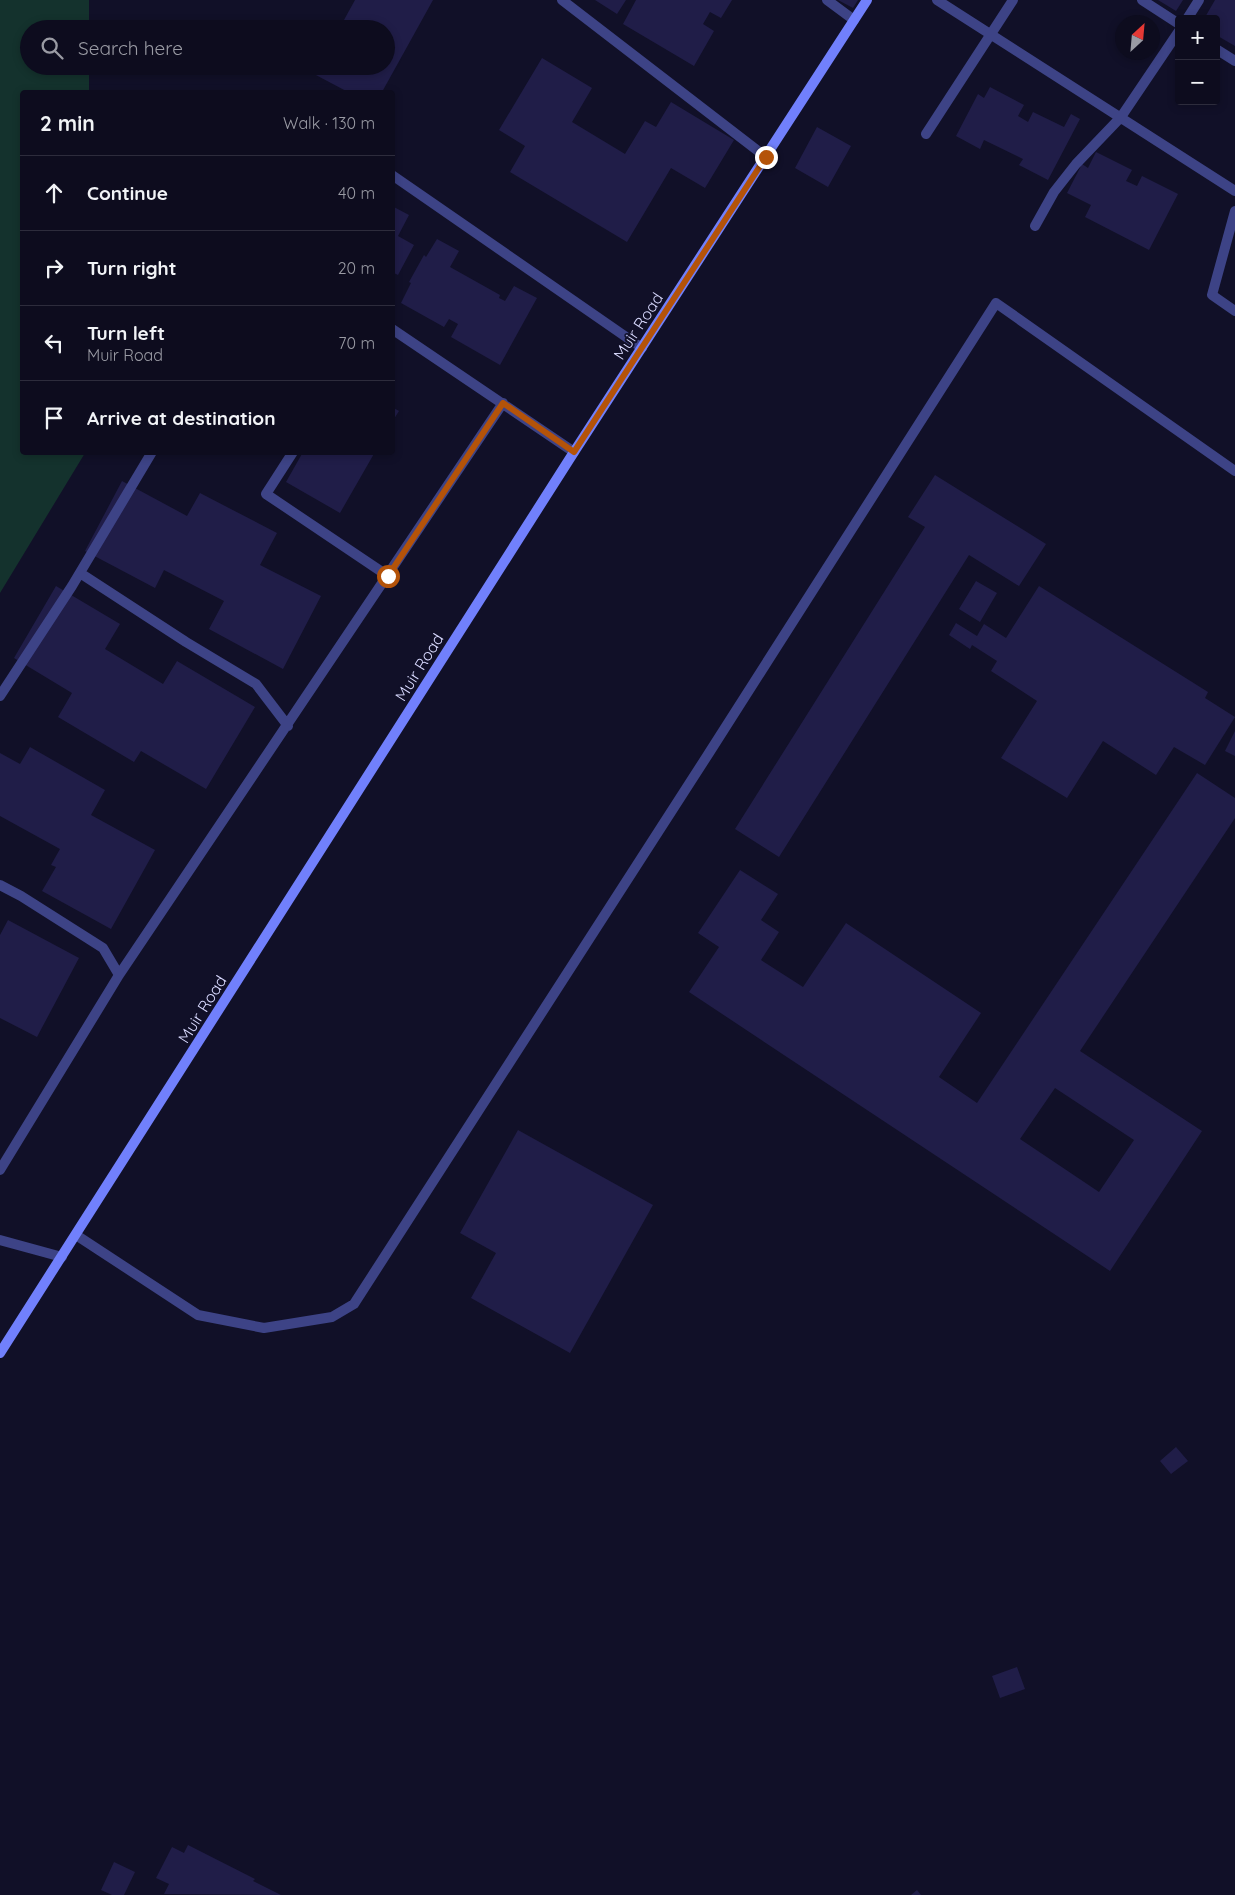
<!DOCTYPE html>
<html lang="en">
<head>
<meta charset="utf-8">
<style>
  body { margin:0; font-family:Quicksand,sans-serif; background:#161527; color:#f1f3f6 }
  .controls { position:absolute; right:15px; top:15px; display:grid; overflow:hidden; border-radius:5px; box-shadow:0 2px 8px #0003 }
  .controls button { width:45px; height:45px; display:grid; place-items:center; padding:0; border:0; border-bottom:1px solid #2d2c3c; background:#0d0c1e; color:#f1f3f6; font:25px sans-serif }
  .compass { position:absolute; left:1115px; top:15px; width:45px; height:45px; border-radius:50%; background:#0d0c1e; box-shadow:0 2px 8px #0003; rotate:26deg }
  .stop { position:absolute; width:15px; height:15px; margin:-11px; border:4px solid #b45309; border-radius:50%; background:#fff }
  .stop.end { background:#b45309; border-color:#fff; box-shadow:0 1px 5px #0008 }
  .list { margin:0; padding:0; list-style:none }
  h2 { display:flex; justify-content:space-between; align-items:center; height:65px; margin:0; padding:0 20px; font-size:21px }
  h2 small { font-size:16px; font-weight:400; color:#9a9ba4 }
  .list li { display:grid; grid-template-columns:32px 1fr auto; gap:15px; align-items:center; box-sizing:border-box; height:75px; padding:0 20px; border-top:1px solid #2d2c3c }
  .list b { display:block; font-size:19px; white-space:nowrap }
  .list p { margin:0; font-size:16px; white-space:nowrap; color:#9a9ba4 }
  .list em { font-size:16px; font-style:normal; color:#9a9ba4 }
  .icon { flex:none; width:28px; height:28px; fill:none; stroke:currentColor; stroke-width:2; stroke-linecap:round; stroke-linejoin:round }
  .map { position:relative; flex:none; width:1235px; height:1895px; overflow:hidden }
  .search { position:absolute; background:#0d0c1e; box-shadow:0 2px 8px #0003; left:20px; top:20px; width:375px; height:55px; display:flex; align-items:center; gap:12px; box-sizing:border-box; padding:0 18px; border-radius:28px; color:#9a9ba4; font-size:19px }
  .panel { position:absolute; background:#0d0c1e; box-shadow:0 2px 8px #0003; left:20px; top:90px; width:375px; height:365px; border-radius:5px }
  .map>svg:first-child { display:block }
  .green { fill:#14322d }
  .building { fill:#201d48; fill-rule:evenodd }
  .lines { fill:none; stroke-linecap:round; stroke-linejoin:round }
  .minor { stroke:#3d4386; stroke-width:10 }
  .secondary { stroke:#7180fc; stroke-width:10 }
  .route { stroke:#b45309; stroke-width:6 }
  .labels { text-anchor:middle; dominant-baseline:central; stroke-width:4; stroke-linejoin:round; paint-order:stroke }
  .street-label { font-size:16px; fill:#d8d9fe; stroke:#111028 }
</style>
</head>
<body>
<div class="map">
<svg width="1235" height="1895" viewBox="0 0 1235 1895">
  <rect width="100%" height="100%" fill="#111028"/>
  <path class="green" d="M 0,0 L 89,0 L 89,29 L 29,29 L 29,66 L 89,66 L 89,92 L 22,92 L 22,452 L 85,453 L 0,593 Z"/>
  <path class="building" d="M 355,0 L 433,0 L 382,92 L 348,92 L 314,74 L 318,66 L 386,66 L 386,29 L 339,29 Z
    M 595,0 L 626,0 L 617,14 Z
    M 636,0 L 732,0 L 721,18 L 710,12 L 703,24 L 714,31 L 694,66 L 623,24 Z
    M 838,0 L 858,0 L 853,8 Z
    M 1158,0 L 1183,0 L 1176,11 Z
    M 1215,0 L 1235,0 L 1235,46 L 1216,35 L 1216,19 L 1204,19 Z
    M 542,58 L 592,88 L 572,122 L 625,154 L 645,121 L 656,127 L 671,102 L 734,140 L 705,188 L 671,168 L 627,242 L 510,172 L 525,146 L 499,130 Z
    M 990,87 L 1024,105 L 1018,116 L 1028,122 L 1033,112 L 1064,127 L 1071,114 L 1080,119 L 1048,180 L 1019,165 L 1023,159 L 984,140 L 980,149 L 956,136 L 978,94 L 984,98 Z
    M 817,127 L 851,146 L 828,187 L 795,168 Z
    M 1096,152 L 1132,170 L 1126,181 L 1137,186 L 1142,176 L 1178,194 L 1149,250 L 1085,217 L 1091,205 L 1067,193 L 1082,164 L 1088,168 Z
    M 392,206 L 409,215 L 398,236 L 414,245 L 398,275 L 392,272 Z
    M 437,239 L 459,251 L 450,267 L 500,295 L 499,298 L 505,301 L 514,286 L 537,298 L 500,365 L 451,337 L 458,324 L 449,319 L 444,327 L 401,303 L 411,283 L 409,282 L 424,255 L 426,257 Z
    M 392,407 L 399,411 L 392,422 Z
    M 303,452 L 375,452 L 340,513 L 286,482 Z
    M 935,475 L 1046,544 L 1019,586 L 969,555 L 779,857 L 735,829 L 925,527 L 908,517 Z
    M 122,481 L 187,516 L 200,493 L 277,533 L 260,565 L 321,596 L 283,669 L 209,629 L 224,601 L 164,570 L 155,588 L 85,551 Z
    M 976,581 L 997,593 L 980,622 L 959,609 Z
    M 56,586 L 120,624 L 105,649 L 163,684 L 177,661 L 255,707 L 206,789 L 141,751 L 134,762 L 58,717 L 72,693 L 14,658 Z
    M 1039,586 L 1208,692 L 1205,698 L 1235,717 L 1205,765 L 1174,747 L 1156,775 L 1103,741 L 1067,798 L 1001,758 L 1037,701 L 991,671 L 997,661 L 972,645 L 970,649 L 949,635 L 956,623 L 977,636 L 984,624 L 1006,638 Z
    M 1235,731 L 1235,756 L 1225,751 Z
    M 30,747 L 105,790 L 91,815 L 155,850 L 111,929 L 42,891 L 56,867 L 51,865 L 60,849 L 0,816 L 0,753 L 20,764 Z
    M 1197,773 L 1235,798 L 1235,818 L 1080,1051 L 1202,1131 L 1110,1271 L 689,992 L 719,947 L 698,933 L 740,870 L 778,894 L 761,920 L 779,932 L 761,960 L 803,987 L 846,923 L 981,1013 L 939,1077 L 977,1103 ZM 1055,1088 L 1134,1140 L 1099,1192 L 1020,1139 Z
    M 8,920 L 79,958 L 37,1037 L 0,1018 L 0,935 Z
    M 518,1130 L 653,1205 L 570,1353 L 471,1298 L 496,1253 L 460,1233 Z
    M 1176,1447 L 1188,1461 L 1171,1474 L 1160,1461 Z
    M 1017,1667 L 1025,1689 L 1000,1698 L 992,1676 Z
    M 188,1845 L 255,1879 L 253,1881 L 281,1895 L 164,1894 L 169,1884 L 156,1878 L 172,1847 L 184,1853 Z
    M 114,1862 L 135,1872 L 124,1895 L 112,1895 L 101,1890 Z
    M 917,1890 L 921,1895 L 911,1895 Z"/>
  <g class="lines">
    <path class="minor" d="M 562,0 L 766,157
      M 827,0 L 854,20
      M 937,0 L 1235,191
      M 1142,0 L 1179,24
      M 1187,19 L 1199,0
      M 1216,49 L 1235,61
      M 926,134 L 1013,0
      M 392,175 L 642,348
      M 1235,211 L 1212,295 L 1235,311
      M 1035,226 L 1054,192 L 1076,164 L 1121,117 L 1179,31
      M 392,329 L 574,452
      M 293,452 L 266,494 L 388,576
      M 80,573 L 186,642 L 256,684 L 288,726
      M 0,696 L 72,586 L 152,452
      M 0,885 L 21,896 L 103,948 L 119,975
      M 0,1170 L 119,975 L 503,403
      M 76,1235 L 198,1315 L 264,1328 L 332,1317 L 354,1304 L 709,753 L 996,303 L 1235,471
      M 0,1240 L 62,1257"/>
    <path class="secondary" d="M 0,1353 L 574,452 L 867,0"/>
  </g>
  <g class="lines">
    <path class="route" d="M 388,576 L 503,403 L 574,452 L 766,157"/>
  </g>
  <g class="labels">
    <g class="street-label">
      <text transform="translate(638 326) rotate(-57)">Muir Road</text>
      <text transform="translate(419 667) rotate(-58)">Muir Road</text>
      <text transform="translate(202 1009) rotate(-58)">Muir Road</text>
    </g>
  </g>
</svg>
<div class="controls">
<button>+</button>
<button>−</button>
</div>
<svg class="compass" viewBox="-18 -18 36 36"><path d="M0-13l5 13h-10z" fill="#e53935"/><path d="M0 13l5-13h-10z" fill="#9a9ba4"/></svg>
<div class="stop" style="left:388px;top:576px"></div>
<div class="stop end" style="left:766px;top:157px"></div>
<div class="search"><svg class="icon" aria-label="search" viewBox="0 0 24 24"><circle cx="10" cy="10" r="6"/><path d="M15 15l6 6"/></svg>Search here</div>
<section class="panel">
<h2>2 min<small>Walk · 130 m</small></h2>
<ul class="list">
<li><svg class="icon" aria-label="ahead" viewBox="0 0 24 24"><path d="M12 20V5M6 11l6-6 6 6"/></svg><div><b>Continue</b></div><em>40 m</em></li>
<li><svg class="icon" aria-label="right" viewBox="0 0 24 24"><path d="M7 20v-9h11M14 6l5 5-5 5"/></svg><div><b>Turn right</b></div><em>20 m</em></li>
<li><svg class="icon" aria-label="left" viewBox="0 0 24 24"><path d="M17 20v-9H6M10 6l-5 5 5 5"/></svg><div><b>Turn left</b><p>Muir Road</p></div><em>70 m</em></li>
<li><svg class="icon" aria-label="arrive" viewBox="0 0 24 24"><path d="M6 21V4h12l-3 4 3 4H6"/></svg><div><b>Arrive at destination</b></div></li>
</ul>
</section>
</div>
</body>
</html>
